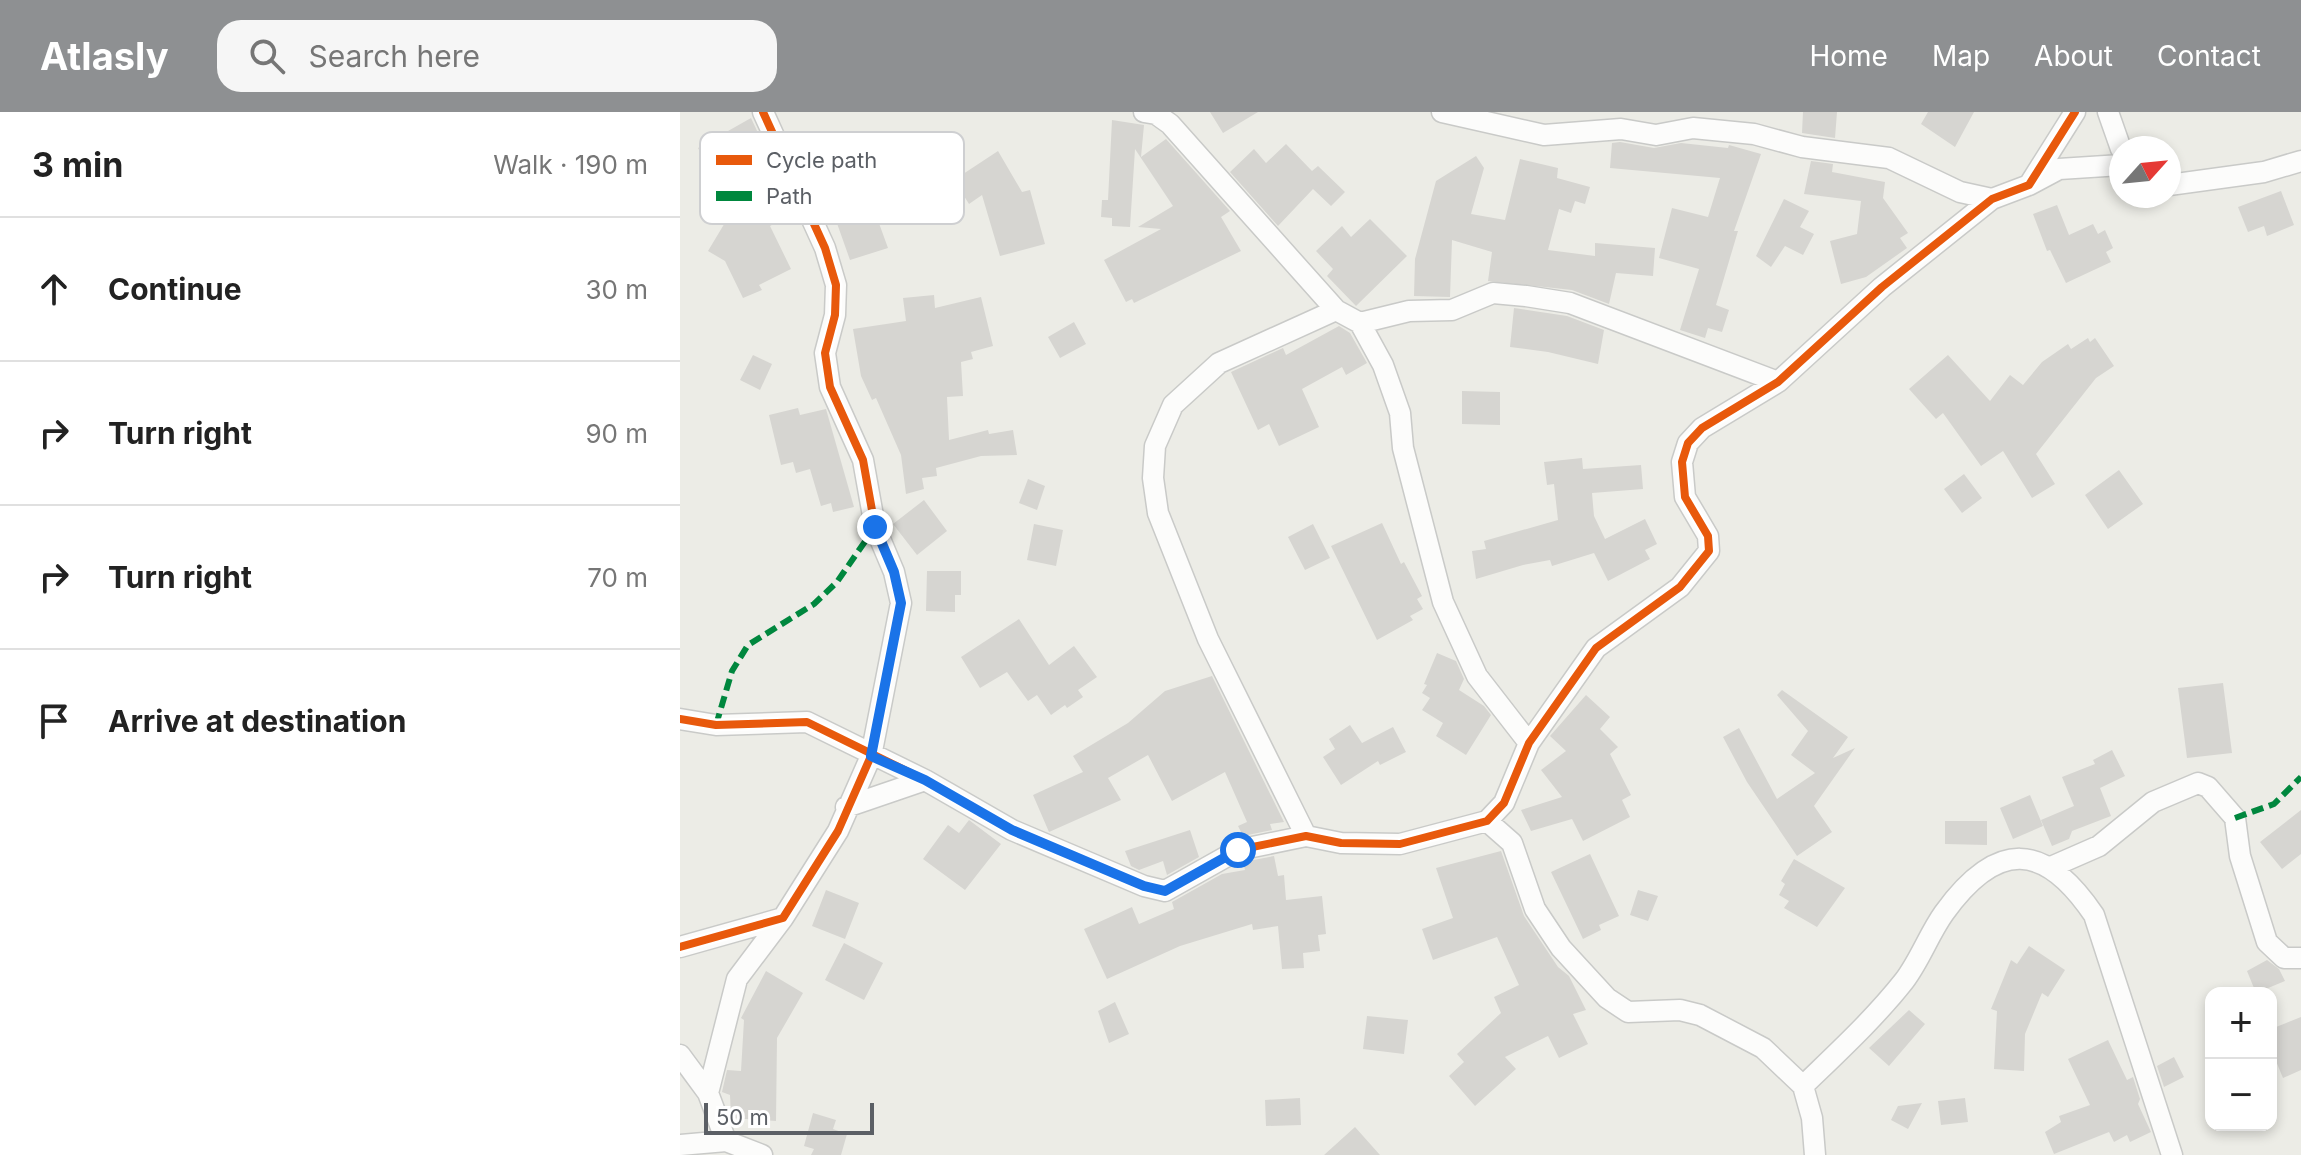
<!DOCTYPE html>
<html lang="en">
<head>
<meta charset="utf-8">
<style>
  body { margin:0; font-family:Inter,sans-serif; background:#f6f6f6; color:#222 }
  .controls { position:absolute; right:24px; bottom:24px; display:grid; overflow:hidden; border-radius:16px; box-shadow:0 4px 12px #0003 }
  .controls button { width:72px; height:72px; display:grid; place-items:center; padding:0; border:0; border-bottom:2px solid #e0e0e0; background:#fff; color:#222; font:40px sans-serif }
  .compass { position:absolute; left:1429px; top:24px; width:72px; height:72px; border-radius:50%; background:#fff; box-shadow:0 4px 12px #0003; rotate:63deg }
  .scale { position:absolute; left:24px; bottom:20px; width:170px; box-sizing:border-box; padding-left:8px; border:4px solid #5b5f65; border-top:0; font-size:22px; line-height:28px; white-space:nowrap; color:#5b5f65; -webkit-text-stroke:6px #fff; paint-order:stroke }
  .stop { position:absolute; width:24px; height:24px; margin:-18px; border:6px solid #1a73e8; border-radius:50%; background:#fff }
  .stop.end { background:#1a73e8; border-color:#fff; box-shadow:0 2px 8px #0008 }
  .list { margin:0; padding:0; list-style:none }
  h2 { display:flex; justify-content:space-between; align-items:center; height:104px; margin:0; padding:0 32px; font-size:34px }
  h2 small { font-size:26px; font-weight:400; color:#767676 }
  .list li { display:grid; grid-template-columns:52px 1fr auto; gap:24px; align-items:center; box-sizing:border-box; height:144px; padding:0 32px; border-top:2px solid #e0e0e0 }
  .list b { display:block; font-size:30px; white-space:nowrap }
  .list em { font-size:26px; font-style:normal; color:#767676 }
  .icon { flex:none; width:44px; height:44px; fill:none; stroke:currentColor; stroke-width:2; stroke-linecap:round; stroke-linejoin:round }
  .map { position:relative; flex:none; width:1621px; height:1043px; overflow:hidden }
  header { display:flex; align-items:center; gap:48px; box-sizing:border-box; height:112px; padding:0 40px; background:#8e9092; color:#fff }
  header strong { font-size:38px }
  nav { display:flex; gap:44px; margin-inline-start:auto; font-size:28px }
  .search { width:560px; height:72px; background:#f6f6f6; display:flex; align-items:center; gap:20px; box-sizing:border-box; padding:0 28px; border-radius:24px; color:#767676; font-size:30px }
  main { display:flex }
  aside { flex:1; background:#fff }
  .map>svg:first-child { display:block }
  .building { fill:#d6d5d1 }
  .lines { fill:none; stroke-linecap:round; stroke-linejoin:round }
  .street-casing { stroke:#c9cac8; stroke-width:23 }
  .street { stroke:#fcfcfb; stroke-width:20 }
  .quiet { stroke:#00873e; stroke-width:6; stroke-dasharray:12 6; stroke-linecap:butt }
  .cycleway-casing { stroke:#fff; stroke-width:13 }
  .cycleway { stroke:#e8590c; stroke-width:8 }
  .route { stroke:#1a73e8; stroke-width:10 }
  .key { fill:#fff; stroke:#cecfd1; stroke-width:2 }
  .key-label { font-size:22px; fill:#5b5f65 }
</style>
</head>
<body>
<header>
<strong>Atlasly</strong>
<div class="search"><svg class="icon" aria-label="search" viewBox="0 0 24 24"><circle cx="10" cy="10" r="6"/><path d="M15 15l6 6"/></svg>Search here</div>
<nav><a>Home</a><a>Map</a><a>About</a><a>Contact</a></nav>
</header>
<main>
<aside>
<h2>3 min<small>Walk · 190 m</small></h2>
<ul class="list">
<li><svg class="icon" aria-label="ahead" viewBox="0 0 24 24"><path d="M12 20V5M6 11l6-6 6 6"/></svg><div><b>Continue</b></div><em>30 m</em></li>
<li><svg class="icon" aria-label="right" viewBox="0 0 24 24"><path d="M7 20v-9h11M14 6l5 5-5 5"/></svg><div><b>Turn right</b></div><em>90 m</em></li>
<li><svg class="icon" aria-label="right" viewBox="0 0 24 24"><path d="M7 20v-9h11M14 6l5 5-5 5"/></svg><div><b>Turn right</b></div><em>70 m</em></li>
<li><svg class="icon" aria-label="arrive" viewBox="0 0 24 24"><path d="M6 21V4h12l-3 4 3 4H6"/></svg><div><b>Arrive at destination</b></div></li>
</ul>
</aside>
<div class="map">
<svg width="1621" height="1043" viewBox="0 0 1621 1043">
  <rect width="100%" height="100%" fill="#ecece6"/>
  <path class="building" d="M 530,0 L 578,0 L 543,21 Z
    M 1123,0 L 1157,0 L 1155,26 L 1122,21 Z
    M 1248,0 L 1294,0 L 1275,35 L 1241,12 Z
    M 71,6 L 87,40 L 81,44 L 112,102 L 90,114 L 111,157 L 79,173 L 82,178 L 63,186 L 45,149 L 28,139 L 52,99 L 18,36 Z
    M 432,8 L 464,13 L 461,45 L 486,27 L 550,99 L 541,105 L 561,139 L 454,191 L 452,187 L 446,190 L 424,148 L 481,117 L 458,115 L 493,94 L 455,37 L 450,115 L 432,114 L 432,106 L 421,105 L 422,88 L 428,88 Z
    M 940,30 L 974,36 L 1001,31 L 1048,36 L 1049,33 L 1081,42 L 1054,119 L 1058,119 L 1036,193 L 1049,198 L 1042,220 L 1028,216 L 1025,226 L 1000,218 L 1019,157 L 979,146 L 992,96 L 1028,105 L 1040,66 L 930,56 L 932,31 Z
    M 606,32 L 632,59 L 638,54 L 665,80 L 651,94 L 633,77 L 598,114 L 550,60 L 574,37 L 586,51 Z
    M 180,34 L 193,67 L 181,71 L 190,105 L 196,103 L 208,136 L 170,148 L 153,100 L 148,101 L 139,68 L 130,70 L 125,52 Z
    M 318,39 L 342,80 L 350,78 L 365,132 L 320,144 L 302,83 L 289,92 L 274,68 Z
    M 796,44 L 804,56 L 791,102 L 825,108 L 840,47 L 878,56 L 877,66 L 910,75 L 905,92 L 895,89 L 891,101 L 879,97 L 868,138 L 915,144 L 915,131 L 975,136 L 973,164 L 936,161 L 929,192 L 892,178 L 808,169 L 812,140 L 772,128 L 770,185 L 734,184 L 735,147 L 756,69 Z
    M 1131,49 L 1153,52 L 1152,60 L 1205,70 L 1203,86 L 1228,121 L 1220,126 L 1227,136 L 1186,165 L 1161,172 L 1150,129 L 1177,122 L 1181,89 L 1124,82 Z
    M 1601,79 L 1614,113 L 1587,124 L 1584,114 L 1568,120 L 1558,95 Z
    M 1104,87 L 1129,99 L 1120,115 L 1134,122 L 1123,143 L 1105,134 L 1091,155 L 1076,144 Z
    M 1377,93 L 1389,123 L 1413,112 L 1418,122 L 1425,118 L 1433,136 L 1426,140 L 1431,150 L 1386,171 L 1370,138 L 1367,139 L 1353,102 Z
    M 690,107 L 727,144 L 676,194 L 647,164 L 653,157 L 636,139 L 662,114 L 671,125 Z
    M 254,183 L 255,196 L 301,185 L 313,234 L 291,240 L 293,247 L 281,250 L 283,284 L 267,285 L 269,328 L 308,318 L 309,322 L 333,318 L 337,343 L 301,344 L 256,356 L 257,364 L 242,366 L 244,377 L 226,382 L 221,343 L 196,286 L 192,288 L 181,264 L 173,217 L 226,209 L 223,186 Z
    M 834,196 L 887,204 L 924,218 L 918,252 L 868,240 L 830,235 Z
    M 394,210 L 406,232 L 380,246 L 368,225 Z
    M 659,214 L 670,221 L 687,251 L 666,263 L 662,255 L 622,277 L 639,315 L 599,334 L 589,312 L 578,318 L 551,260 L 603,236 L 606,243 Z
    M 1408,226 L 1410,230 L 1415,226 L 1434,254 L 1416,266 L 1356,342 L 1375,372 L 1352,386 L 1323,339 L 1301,354 L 1263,301 L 1256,307 L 1229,277 L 1268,243 L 1310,289 L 1330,263 L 1343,273 L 1362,250 L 1388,232 L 1391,237 Z
    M 73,243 L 92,252 L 80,278 L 60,268 Z
    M 782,279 L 820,280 L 820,313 L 782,312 Z
    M 118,296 L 120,303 L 146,297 L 174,395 L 153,400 L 151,391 L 141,394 L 130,357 L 116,361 L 113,350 L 101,353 L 89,303 Z
    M 902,346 L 903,357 L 961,353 L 963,377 L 912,381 L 914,404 L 925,427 L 965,407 L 977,432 L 965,438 L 970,447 L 928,469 L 914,441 L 872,454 L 870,448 L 843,453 L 796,467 L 792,439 L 806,437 L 804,429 L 878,408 L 874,372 L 867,373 L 864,350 Z
    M 1439,358 L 1463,392 L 1428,417 L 1405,383 Z
    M 1284,362 L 1302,386 L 1282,401 L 1264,377 Z
    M 348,367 L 365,374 L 357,398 L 339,391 Z
    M 244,388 L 267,419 L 237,443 L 213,412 Z
    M 702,411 L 721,452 L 724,450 L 742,484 L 737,487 L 743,497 L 730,504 L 733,508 L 697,528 L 651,434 Z
    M 354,412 L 383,418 L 376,454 L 347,448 Z
    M 633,412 L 650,446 L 625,458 L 608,425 Z
    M 247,459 L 281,459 L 281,483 L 275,483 L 275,500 L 246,499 Z
    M 339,507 L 369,553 L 394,534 L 417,565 L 398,578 L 403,585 L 387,596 L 385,593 L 371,603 L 357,583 L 348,589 L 327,560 L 300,576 L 281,545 Z
    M 757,541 L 776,549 L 784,567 L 779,578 L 804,594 L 811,603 L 786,643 L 756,624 L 763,611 L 742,598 L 750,586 L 742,581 L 747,573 L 744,572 Z
    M 532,564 L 604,710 L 590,712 L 592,718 L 563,724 L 558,714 L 567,710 L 545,660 L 492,689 L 468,643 L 428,666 L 441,688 L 369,720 L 353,683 L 403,660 L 393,644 L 448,611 L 485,579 Z
    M 1543,571 L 1552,641 L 1507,646 L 1498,576 Z
    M 1102,578 L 1168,625 L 1153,646 L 1175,636 L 1134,694 L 1152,720 L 1117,744 L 1067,670 L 1043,625 L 1059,616 L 1097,687 L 1135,661 L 1111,643 L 1128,619 L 1097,583 Z
    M 906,583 L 930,605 L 920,617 L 938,635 L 930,642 L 951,683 L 942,688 L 950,705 L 903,729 L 892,707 L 851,719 L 841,698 L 882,685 L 861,658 L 886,639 L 870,624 Z
    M 670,613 L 682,631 L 713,615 L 726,640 L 700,653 L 698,649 L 661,673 L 643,645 L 655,637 L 649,627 Z
    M 1432,638 L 1445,664 L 1420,676 L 1431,704 L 1392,719 L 1389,727 L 1372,734 L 1361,708 L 1394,694 L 1382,665 L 1415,652 L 1413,648 Z
    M 1350,683 L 1363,714 L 1333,727 L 1320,696 Z
    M 1621,698 L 1621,742 L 1602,757 L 1580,730 Z
    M 289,708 L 321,732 L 285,778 L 243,747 L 268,713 L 279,721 Z
    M 1265,709 L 1307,709 L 1307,733 L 1265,732 Z
    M 510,718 L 519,745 L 487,763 L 483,749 L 459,758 L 451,754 L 445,739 Z
    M 821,739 L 844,804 L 878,855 L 889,864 L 906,898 L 893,902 L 908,932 L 879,946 L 868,924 L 825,945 L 836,957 L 795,994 L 769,964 L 784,950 L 777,942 L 821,901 L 814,885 L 839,873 L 817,825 L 753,848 L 742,817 L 773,806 L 756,756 Z
    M 910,742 L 939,804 L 919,813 L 921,818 L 903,827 L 871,760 Z
    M 594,744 L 598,764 L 604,763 L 606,788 L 642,784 L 646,822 L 638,823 L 640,839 L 623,841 L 624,856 L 602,857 L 598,814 L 573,818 L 572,812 L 500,834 L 427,867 L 404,817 L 452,795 L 459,812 L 494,797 L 492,790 L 542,762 L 565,758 L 563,750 Z
    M 1114,747 L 1165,776 L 1137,815 L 1104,796 L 1109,789 L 1099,783 L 1105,772 L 1101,769 Z
    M 146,778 L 179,791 L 165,827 L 132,814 Z
    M 958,778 L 978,784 L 968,809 L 950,803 Z
    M 164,831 L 203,851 L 184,888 L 145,868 Z
    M 1349,834 L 1385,858 L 1368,885 L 1362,881 L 1345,922 L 1344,959 L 1314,957 L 1317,899 L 1311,897 L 1331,848 L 1337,852 Z
    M 1587,848 L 1599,857 L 1605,869 L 1576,881 L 1567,859 Z
    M 86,859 L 123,881 L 97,926 L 96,1009 L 51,1006 L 50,983 L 42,980 L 47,958 L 61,959 L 64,908 L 61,906 Z
    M 435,890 L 449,922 L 429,931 L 418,899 Z
    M 1229,898 L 1245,912 L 1209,954 L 1189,936 Z
    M 687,904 L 728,908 L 724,942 L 683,937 Z
    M 1621,905 L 1621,958 L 1603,966 L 1591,937 L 1591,917 Z
    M 1428,928 L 1447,968 L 1453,965 L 1460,987 L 1458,992 L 1471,1020 L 1450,1030 L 1447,1023 L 1434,1030 L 1429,1020 L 1374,1042 L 1365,1020 L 1381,1010 L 1379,1004 L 1410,993 L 1388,947 Z
    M 1494,945 L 1504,965 L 1484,975 L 1477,954 Z
    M 620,986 L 621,1013 L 586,1014 L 585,988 Z
    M 1285,986 L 1288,1010 L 1261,1013 L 1258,989 Z
    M 1242,991 L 1228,1017 L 1211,1008 L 1218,994 Z
    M 133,1001 L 156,1008 L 153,1017 L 167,1022 L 161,1043 L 131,1043 L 134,1037 L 124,1034 Z
    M 675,1015 L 700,1043 L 644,1043 Z"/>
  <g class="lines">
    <g class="street-casing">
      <path id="street" d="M 464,0 L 476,2 L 490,12 L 656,198 L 680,211 L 729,199 L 772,198 L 813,181 L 846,184 L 890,191 L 1098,270
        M 762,0 L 864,23 L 941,17 L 976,23 L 1013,16 L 1074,22 L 1122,35 L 1209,46 L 1280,80 L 1312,87
        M 1428,0 L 1441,37
        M 1349,73 L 1379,57 L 1441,53
        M 1489,73 L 1584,60 L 1621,49
        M 680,211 L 703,253 L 720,301 L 723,336 L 763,490 L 797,564 L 849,631
        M 0,607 L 36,613 L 127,610 L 245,668 L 332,718 L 464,774 L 485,779 L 558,738 L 626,724 L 661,731 L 720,732 L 807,709 L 824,691 L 849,631 L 916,536 L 1000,475 L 1029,439 L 1028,424 L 1005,385 L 1002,350 L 1008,331 L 1022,316 L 1098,270 L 1202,175 L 1312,87 L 1349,73 L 1395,0
        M 166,695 L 245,668
        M 807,709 L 832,731 L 855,797 L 881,836 L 927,886 L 948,900 L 1000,898 L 1020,903 L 1083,936 L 1123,974 L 1132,1006 L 1135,1043
        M 626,724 L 528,527 L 478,401 L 473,366 L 475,334 L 493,293 L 539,251 L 656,198
        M 1371,755 L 1419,734 L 1473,690 L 1518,671 L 1528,675 L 1555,706 L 1560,744 L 1587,830 L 1604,846 L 1621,846
        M 0,835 L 103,806 L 158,719 L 191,644 L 221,491 L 214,460 L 195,415 L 183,348 L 150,275 L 145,241 L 155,203 L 156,173 L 145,136 L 83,0
        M 0,943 L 28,981 L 46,1029
        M 1123,974 C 1158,940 1194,907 1224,869 C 1240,848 1249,822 1264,801 C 1317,728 1364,729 1414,803 L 1492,1043
        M 28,981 L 57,867 L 103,806
        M 0,1033 L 46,1029 L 82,1043"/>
    </g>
    <use href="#street" class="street"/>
    <path class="quiet" d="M 36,613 L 52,559 L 68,533 L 134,492 L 157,470 L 195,415
      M 1555,706 L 1594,692 L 1621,665"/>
    <g class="cycleway-casing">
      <path id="cycleway" d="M 0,607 L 36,613 L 127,610 L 245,668 L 332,718 L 464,774 L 485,779 L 558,738 L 626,724 L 661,731 L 720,732 L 807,709 L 824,691 L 849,631 L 916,536 L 1000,475 L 1029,439 L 1028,424 L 1005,385 L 1002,350 L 1008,331 L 1022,316 L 1098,270 L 1202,175 L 1312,87 L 1349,73 L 1395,0
        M 0,835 L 103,806 L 158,719 L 191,644 L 221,491 L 214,460 L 195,415 L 183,348 L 150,275 L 145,241 L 155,203 L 156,173 L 145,136 L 83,0"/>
    </g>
    <use href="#cycleway" class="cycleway"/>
  </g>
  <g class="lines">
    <path class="route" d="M 195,415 L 214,460 L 221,491 L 191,644 L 245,668 L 332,718 L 464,774 L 485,779 L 558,738"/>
  </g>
  <rect x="20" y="20" width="264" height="92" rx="12" class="key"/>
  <rect x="36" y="43" width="36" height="10" fill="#e8590c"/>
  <rect x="36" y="79" width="36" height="10" fill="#00873e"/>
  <g class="key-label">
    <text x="86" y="56">Cycle path</text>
    <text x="86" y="92">Path</text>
  </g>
</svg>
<div class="controls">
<button>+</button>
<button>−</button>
</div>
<svg class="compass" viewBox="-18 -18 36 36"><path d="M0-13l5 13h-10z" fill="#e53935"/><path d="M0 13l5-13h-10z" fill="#767676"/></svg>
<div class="scale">50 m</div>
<div class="stop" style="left:558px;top:738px"></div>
<div class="stop end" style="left:195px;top:415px"></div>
</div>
</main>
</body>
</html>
